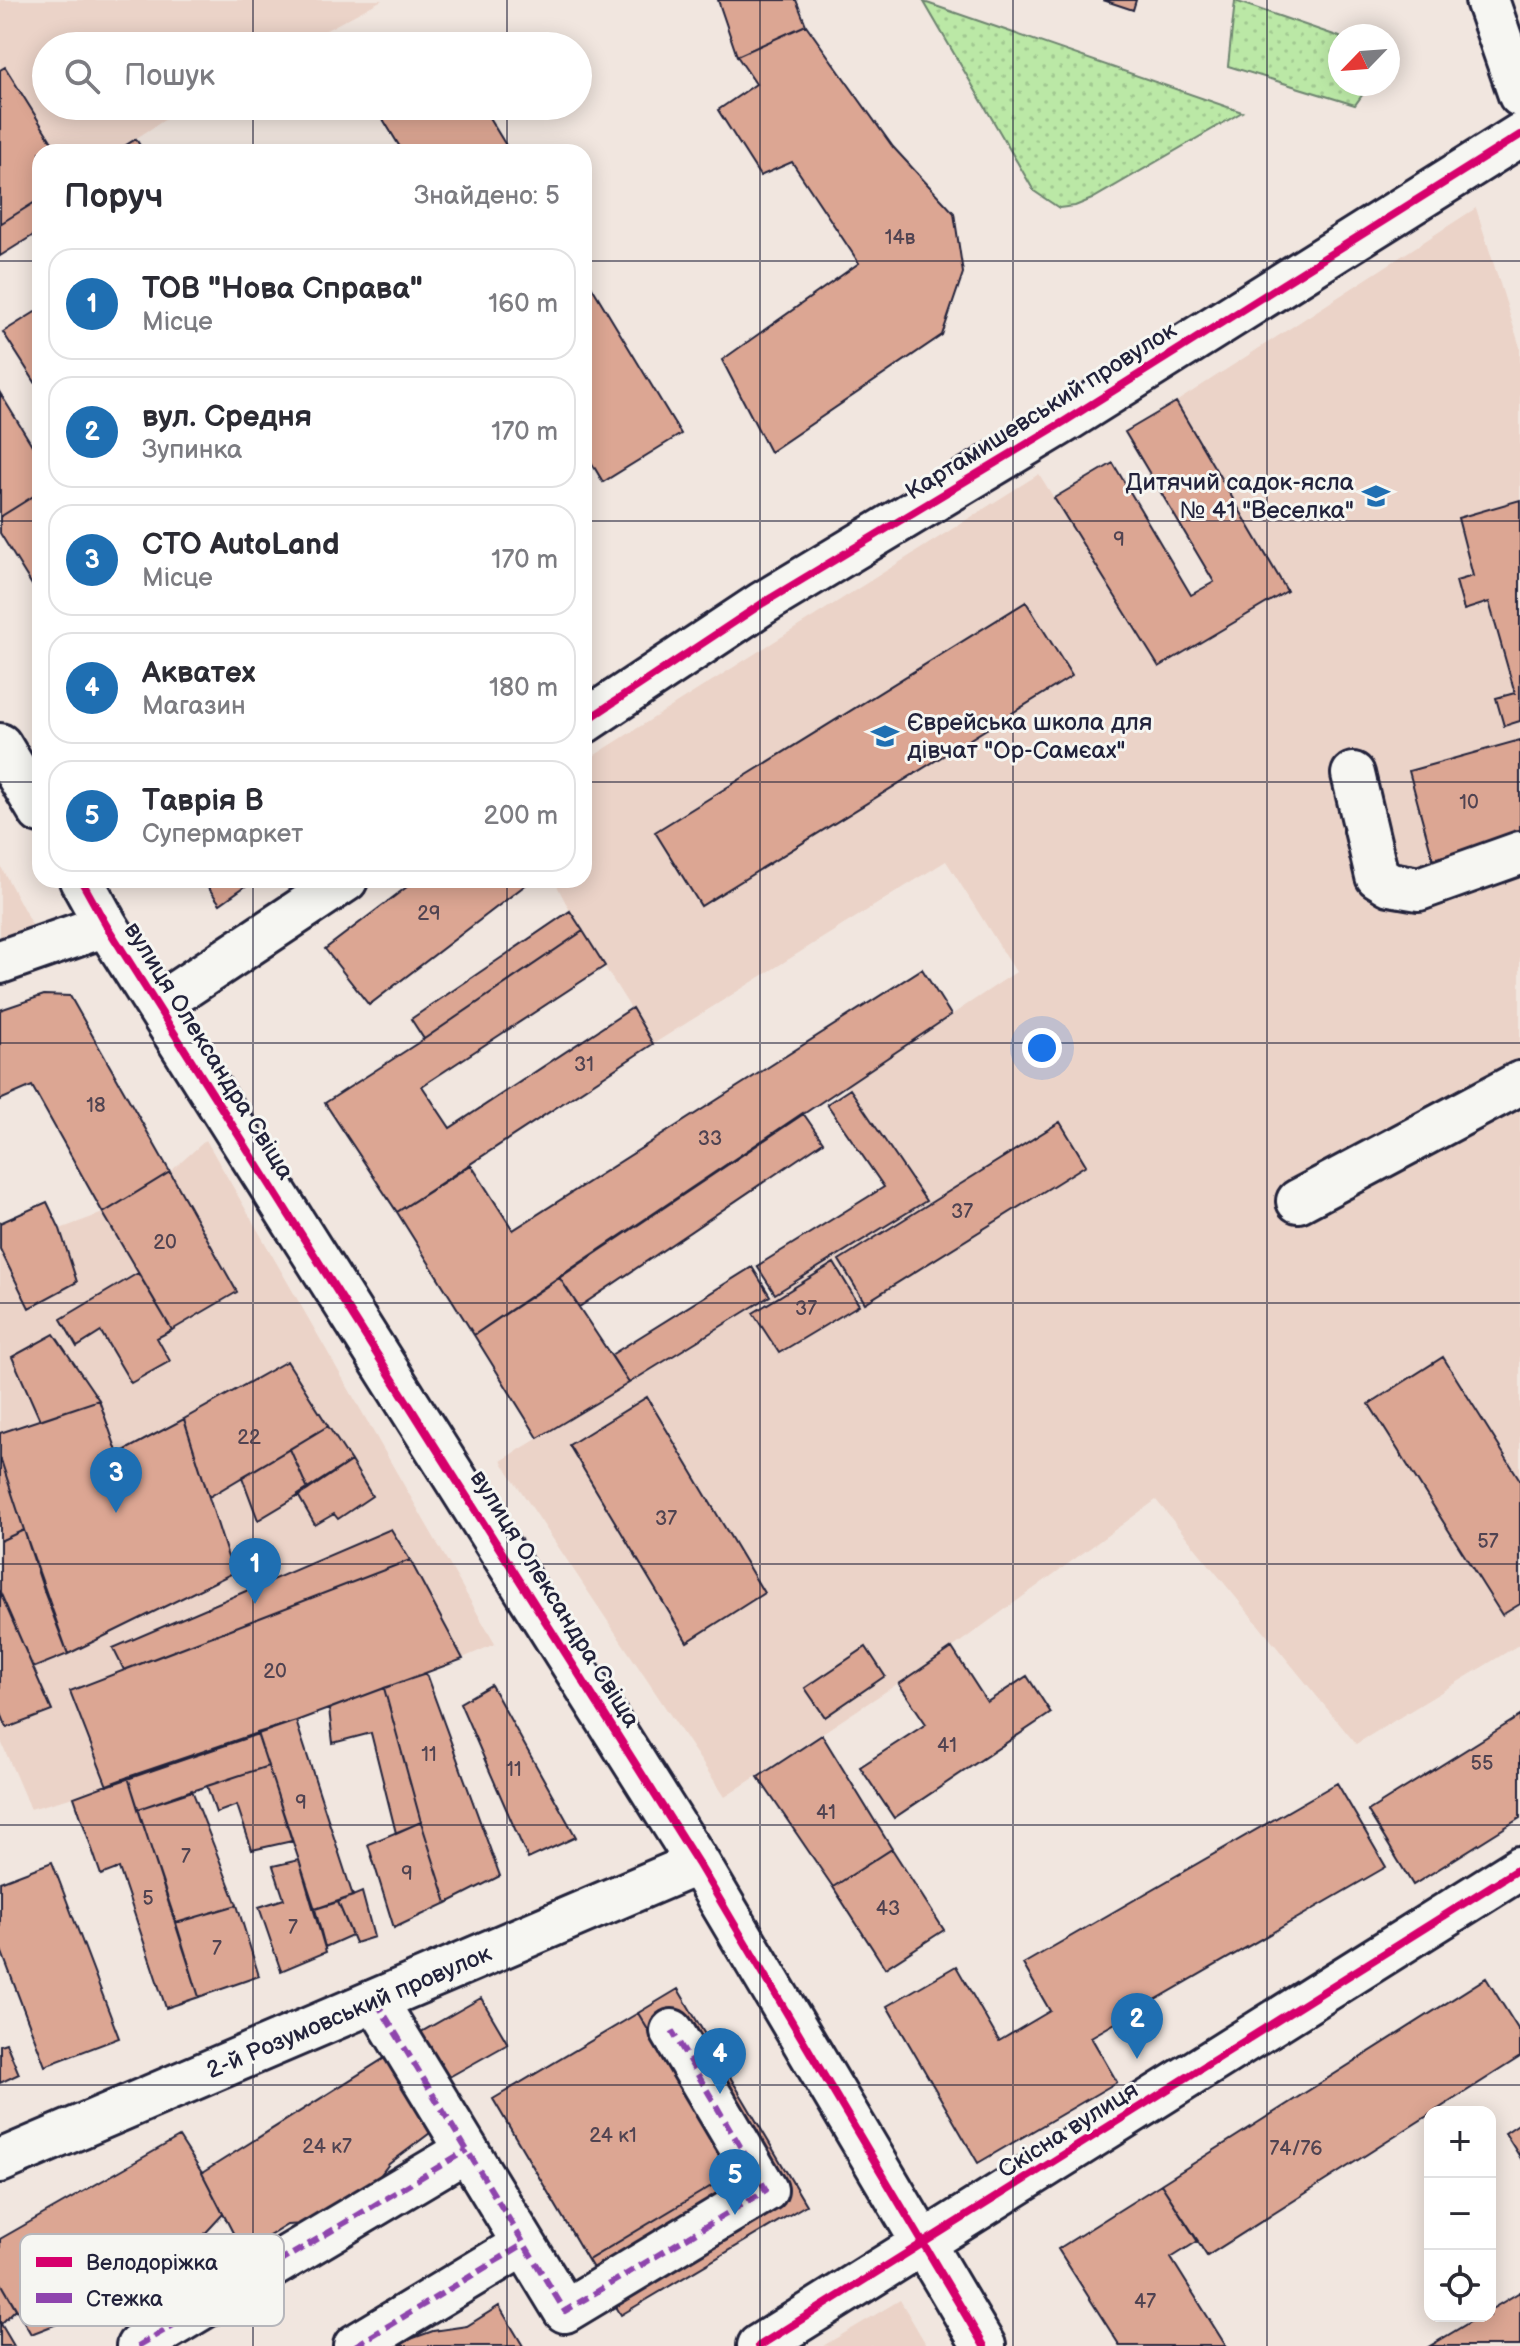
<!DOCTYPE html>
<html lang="uk">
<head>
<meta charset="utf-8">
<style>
  body { margin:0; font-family:"Balsamiq Sans",sans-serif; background:#f2f2f3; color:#2b2b33 }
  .controls { position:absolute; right:24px; bottom:24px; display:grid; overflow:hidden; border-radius:16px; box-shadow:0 4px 20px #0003 }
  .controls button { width:72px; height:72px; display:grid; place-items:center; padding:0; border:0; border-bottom:2px solid #e1e1e2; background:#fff; color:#2b2b33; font:40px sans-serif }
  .compass { position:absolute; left:1328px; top:24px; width:72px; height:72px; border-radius:50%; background:#fff; box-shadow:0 4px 20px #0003; rotate:245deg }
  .you { position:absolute; left:1042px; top:1048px; width:28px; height:28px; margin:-20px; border:6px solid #fff; border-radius:50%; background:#1a73e8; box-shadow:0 0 0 12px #1a73e833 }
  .badge { display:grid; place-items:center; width:52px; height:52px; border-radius:50%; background:#1f6fb2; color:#fff; font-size:26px; font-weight:700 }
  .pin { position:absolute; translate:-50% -66px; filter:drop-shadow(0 2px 4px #0008) }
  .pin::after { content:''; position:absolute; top:42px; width:28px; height:24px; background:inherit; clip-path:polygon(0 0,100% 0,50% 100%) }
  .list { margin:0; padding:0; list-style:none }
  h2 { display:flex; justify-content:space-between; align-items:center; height:104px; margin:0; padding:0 32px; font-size:34px }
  h2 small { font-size:26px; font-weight:400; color:#7c7c81 }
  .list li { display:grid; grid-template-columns:52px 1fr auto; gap:24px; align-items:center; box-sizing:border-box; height:112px; margin:0 16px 16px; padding:0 16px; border:2px solid #e1e1e2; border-radius:24px }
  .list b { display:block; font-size:30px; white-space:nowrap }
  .list p { margin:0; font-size:26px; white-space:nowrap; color:#7c7c81 }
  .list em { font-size:26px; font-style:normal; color:#7c7c81 }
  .icon { flex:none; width:44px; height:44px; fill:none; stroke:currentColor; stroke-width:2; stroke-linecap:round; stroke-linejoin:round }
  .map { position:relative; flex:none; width:1520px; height:2346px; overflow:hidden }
  .search { position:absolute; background:#fff; box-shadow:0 4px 20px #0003; left:32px; top:32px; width:560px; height:88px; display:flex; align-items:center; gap:20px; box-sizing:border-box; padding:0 28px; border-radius:44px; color:#7c7c81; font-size:30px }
  .panel { position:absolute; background:#fff; box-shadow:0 4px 20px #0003; left:32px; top:144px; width:560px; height:744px; border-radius:24px }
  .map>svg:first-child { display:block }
  .built { fill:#ebd3c8 }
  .grass { fill:url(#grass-dots); stroke:#6e8570; stroke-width:2 }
  .building { fill:#dca693; stroke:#22223b; stroke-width:2 }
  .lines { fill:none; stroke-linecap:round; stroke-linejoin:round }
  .minor-casing { stroke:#22223b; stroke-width:48 }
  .minor { stroke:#f6f6f2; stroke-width:42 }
  .quiet { stroke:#8e44ad; stroke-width:6; stroke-dasharray:12 6; stroke-linecap:butt }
  .cycleway-casing { stroke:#f6f6f2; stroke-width:13 }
  .cycleway { stroke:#d6006c; stroke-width:8 }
  .grid { fill:none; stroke:#22223b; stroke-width:2; stroke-opacity:0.55 }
  .labels { text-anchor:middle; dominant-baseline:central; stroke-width:6; stroke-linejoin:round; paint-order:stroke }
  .number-label { font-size:20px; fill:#504351 }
  .street-label { font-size:24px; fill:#22223b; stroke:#f6f6f2 }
  .poi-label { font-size:24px; fill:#22223b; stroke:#f6f6f2; text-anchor:end }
  .key { fill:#f6f6f2; stroke:#b6b6bb; stroke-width:2 }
  .key-label { font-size:22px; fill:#22223b }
</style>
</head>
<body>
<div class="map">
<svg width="1520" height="2346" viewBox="0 0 1520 2346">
  <defs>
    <pattern id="grass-dots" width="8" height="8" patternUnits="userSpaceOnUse" patternTransform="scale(2)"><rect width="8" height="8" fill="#bbe8a6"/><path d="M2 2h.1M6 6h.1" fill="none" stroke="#a0c790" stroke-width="1.8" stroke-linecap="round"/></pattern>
  </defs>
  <rect width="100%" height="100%" fill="#f1e6df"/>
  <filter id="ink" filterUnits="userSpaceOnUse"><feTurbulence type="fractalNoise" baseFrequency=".0125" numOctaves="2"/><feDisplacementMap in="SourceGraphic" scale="16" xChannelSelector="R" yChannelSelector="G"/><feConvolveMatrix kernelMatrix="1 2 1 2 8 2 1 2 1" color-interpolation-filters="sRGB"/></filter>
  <g filter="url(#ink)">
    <path class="built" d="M 0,0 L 382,0 L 297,46 L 46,46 L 46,106 L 186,106 L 115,152 L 40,152 L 0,224 Z
      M 1476,208 L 1520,347 L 1520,1644 L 1356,1744 L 1156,1500 L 952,1648 L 725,1797 L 501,1461 L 925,1201 L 846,1085 L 1016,972 L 946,861 L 653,1044 L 570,911 L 554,880 L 584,880 L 584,762 L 1039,474 L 1159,666 L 1287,591 L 1176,402 Z
      M 0,865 L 46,951 L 0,965 Z
      M 206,1140 L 495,1644 L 426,1674 L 74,1797 L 30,1809 L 0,1739 L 0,1223 L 47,1202 L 60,1229 L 103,1213 L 170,1172 Z
      M 900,2300 L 927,2346 L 823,2346 Z"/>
    <path class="grass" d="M 1235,1 L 1340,37 L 1340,84 L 1370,84 L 1355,105 L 1228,66 Z
      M 924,2 L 1242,112 L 1092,199 L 1075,206 L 1059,208 L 1034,191 Z"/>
    <path class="building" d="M 718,0 L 796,0 L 806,25 L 737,56 Z
      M 1103,0 L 1136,0 L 1133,10 Z
      M 806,25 L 893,147 L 954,213 L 963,273 L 942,335 L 770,452 L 722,360 L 859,263 L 792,162 L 760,176 L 718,110 L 756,84 L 737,56 Z
      M 5,67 L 58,152 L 40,152 L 40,199 L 0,224 L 0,70 Z
      M 375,106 L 482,106 L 510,152 L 403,152 Z
      M 136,139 L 144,152 L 115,152 Z
      M 40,199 L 40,231 L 0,256 L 0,224 Z
      M 584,274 L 681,434 L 603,482 L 584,450 Z
      M 40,309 L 40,390 L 3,332 Z
      M 0,393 L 40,458 L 40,492 L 0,517 Z
      M 1176,402 L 1287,591 L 1159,667 L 1054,498 L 1113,463 L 1191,595 L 1214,582 L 1125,432 Z
      M 40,492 L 40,598 L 0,533 L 0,517 Z
      M 1520,500 L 1520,721 L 1504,726 L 1496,698 L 1515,693 L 1489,602 L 1464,610 L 1456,581 L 1473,576 L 1458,518 Z
      M 1026,602 L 1072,676 L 701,906 L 655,832 Z
      M 1520,740 L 1520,835 L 1433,859 L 1409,771 Z
      M 203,880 L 254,880 L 220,904 Z
      M 416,880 L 532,880 L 369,1005 L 325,949 Z
      M 570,911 L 583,931 L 424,1039 L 411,1019 Z
      M 583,931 L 605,966 L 422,1086 L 450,1128 L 632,1008 L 653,1044 L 397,1212 L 325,1103 L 424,1039 Z
      M 922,969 L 951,1015 L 474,1335 L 397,1212 L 471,1165 L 513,1230 Z
      M 44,995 L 70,996 L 170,1172 L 103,1213 L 32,1086 L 0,1100 L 0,1010 Z
      M 850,1089 L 926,1201 L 775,1294 L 757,1266 L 884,1187 L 827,1104 Z
      M 803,1113 L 823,1142 L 579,1307 L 559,1277 Z
      M 1060,1122 L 1086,1165 L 865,1303 L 839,1260 Z
      M 170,1172 L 237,1292 L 172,1330 L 103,1213 Z
      M 47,1202 L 60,1229 L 77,1282 L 29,1308 L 0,1249 L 0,1223 Z
      M 834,1263 L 859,1305 L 779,1353 L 753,1313 Z
      M 752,1267 L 770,1296 L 629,1383 L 611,1355 Z
      M 138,1273 L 172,1330 L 157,1338 L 170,1361 L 131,1383 L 101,1332 L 77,1347 L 61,1319 Z
      M 559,1277 L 629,1383 L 538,1438 L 474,1335 Z
      M 54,1334 L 99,1400 L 40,1420 L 12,1357 Z
      M 1443,1357 L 1520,1480 L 1520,1604 L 1502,1615 L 1369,1404 Z
      M 287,1361 L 328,1426 L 209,1497 L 184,1419 Z
      M 647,1397 L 764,1593 L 687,1642 L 569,1445 Z
      M 99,1400 L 118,1454 L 184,1419 L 233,1573 L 68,1654 L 45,1594 L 0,1457 L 0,1433 Z
      M 328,1426 L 351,1461 L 308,1490 L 290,1449 Z
      M 290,1449 L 308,1490 L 258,1520 L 242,1477 Z
      M 0,1457 L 24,1530 L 0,1541 Z
      M 351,1461 L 372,1496 L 338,1519 L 334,1514 L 315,1525 L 298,1495 Z
      M 391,1529 L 410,1560 L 124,1670 L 113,1648 Z
      M 24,1530 L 68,1654 L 33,1668 L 0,1592 L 0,1541 Z
      M 410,1560 L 463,1659 L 296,1721 L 107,1786 L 70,1691 Z
      M 0,1592 L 52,1711 L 7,1728 L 0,1711 Z
      M 866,1647 L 885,1676 L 825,1717 L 805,1688 Z
      M 952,1648 L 987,1702 L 1027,1676 L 1051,1713 L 894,1818 L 860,1767 L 926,1724 L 899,1684 Z
      M 426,1674 L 500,1876 L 447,1903 L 421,1822 L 384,1688 Z
      M 491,1685 L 576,1837 L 528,1859 L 460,1703 Z
      M 384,1688 L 421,1822 L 396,1833 L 371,1733 L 333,1743 L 329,1709 Z
      M 1520,1716 L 1520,1818 L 1413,1885 L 1368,1811 Z
      M 296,1721 L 353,1896 L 315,1909 L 257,1733 Z
      M 257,1733 L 268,1766 L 138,1809 L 128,1777 Z
      M 822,1735 L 892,1849 L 833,1887 L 758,1777 Z
      M 268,1766 L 292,1841 L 252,1850 L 237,1805 L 216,1813 L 207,1786 Z
      M 128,1777 L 199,1997 L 166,2008 L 119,1868 L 101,1875 L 74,1797 Z
      M 1337,1783 L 1386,1867 L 1091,2037 L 1117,2082 L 978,2163 L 887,2006 L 956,1966 L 999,2041 L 1050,2011 L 1023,1964 Z
      M 192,1790 L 237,1905 L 176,1923 L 138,1809 Z
      M 421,1822 L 447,1903 L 394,1928 L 368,1844 Z
      M 892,1849 L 944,1930 L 885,1968 L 833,1887 Z
      M 299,1860 L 326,1952 L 281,1971 L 259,1907 L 284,1899 L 273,1866 Z
      M 52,1862 L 119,2038 L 45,2066 L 0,1947 L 0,1882 Z
      M 362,1892 L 374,1937 L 355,1943 L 338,1902 Z
      M 338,1902 L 352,1935 L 325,1947 L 315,1909 Z
      M 237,1905 L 259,1976 L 199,1997 L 176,1923 Z
      M 1486,1978 L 1520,2032 L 1520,2057 L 1207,2256 L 1161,2184 Z
      M 678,1989 L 806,2205 L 621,2315 L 588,2260 L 733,2173 L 638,2013 Z
      M 481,1998 L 508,2044 L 442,2081 L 416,2035 Z
      M 638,2013 L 733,2173 L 588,2260 L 493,2099 Z
      M 6,2043 L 19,2074 L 0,2083 L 0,2045 Z
      M 388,2056 L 434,2130 L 389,2164 L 362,2199 L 322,2223 L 287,2225 L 243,2252 L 202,2173 Z
      M 1520,2123 L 1520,2157 L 1505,2133 Z
      M 179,2137 L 202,2173 L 223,2214 L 152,2291 L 111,2308 L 75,2317 L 31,2334 L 0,2281 L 0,2239 Z
      M 1161,2184 L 1198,2241 L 1171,2258 L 1226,2346 L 1120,2346 L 1058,2249 Z
      M 0,2281 L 16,2309 L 1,2324 L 14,2346 L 0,2346 Z
      M 1520,2292 L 1520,2346 L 1430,2346 L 1480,2316 L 1490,2316 L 1490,2310 Z
      M 499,2306 L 523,2346 L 391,2346 L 433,2331 L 467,2326 Z"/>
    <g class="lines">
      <g class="minor-casing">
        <path id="minor" d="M 1487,0 L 1520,95
          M 584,722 L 763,603 L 1065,421 L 1520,135
          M 0,745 L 40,812
          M 1353,774 L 1377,876 L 1390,884 L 1419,889 L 1520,853
          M 81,880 L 106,925 L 698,1863 L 984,2346
          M 0,962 L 106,925
          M 158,1005 L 346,880
          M 1298,1201 L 1520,1083
          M 376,2001 L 565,2311 L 766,2190 L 672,2031
          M 0,2161 L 698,1863
          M 138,2346 L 467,2150
          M 355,2346 L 524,2244
          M 759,2346 L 1520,1868"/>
      </g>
      <use href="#minor" class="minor"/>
      <path class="quiet" d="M 376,2001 L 565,2311 L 766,2190 L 672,2031
        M 138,2346 L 467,2150
        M 355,2346 L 524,2244"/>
      <g class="cycleway-casing">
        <path id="cycleway" d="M 584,722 L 763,603 L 1065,421 L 1520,135
          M 81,880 L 106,925 L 698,1863 L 984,2346
          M 759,2346 L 1520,1868"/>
      </g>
      <use href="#cycleway" class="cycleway"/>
    </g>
  </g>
  <path class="grid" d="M 253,0 L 253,46M 507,0 L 507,46M 760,0 L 760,2346M 1013,0 L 1013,2346M 1267,0 L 1267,2346M 253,106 L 253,152M 507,106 L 507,152M 0,261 L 40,261M 584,261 L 1520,261M 0,521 L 40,521M 584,521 L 1520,521M 0,782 L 40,782M 584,782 L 1520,782M 253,880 L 253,2346M 507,880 L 507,2346M 0,1043 L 1520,1043M 0,1303 L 1520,1303M 0,1564 L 1520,1564M 0,1825 L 1520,1825M 0,2085 L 1520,2085"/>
  <defs>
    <g id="school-bare" transform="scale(2.16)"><path d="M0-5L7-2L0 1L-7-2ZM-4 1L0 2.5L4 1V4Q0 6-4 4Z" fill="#1f6fb2" stroke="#f6f6f2" stroke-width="2.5" paint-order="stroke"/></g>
  </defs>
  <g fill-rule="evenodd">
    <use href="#school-bare" x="1376" y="496"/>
    <use href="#school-bare" x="885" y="736"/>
  </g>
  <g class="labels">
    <g class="number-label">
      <text x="900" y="238">14в</text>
      <text x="1119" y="540">9</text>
      <text x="1469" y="803">10</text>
      <text x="429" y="914">29</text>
      <text x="584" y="1065">31</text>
      <text x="96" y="1106">18</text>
      <text x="710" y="1139">33</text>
      <text x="962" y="1212">37</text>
      <text x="165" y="1243">20</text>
      <text x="806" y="1309">37</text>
      <text x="249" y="1438">22</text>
      <text x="666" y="1519">37</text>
      <text x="1488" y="1542">57</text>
      <text x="275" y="1672">20</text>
      <text x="947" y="1746">41</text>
      <text x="429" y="1755">11</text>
      <text x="1482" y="1764">55</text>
      <text x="514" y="1770">11</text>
      <text x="301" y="1803">9</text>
      <text x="826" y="1813">41</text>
      <text x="186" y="1857">7</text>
      <text x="407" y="1874">9</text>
      <text x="148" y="1899">5</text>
      <text x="888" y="1909">43</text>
      <text x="293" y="1928">7</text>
      <text x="217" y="1949">7</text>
      <text x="613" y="2136">24 к1</text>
      <text x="327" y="2147">24 к7</text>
      <text x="1296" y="2149">74/76</text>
      <text x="1145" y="2302">47</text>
    </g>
    <g class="street-label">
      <text transform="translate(1041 411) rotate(-32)">Картамишевський провулок</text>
      <text transform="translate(209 1051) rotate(58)">вулиця Олександра Свіща</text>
      <text transform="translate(555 1599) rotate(58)">вулиця Олександра Свіща</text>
      <text transform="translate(349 2012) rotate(-23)">2-й Розумовський провулок</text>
      <text transform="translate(1068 2130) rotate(-32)">Cкісна вулиця</text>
    </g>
    <g class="poi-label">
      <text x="1354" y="482">Дитячий садок-ясла<tspan x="1354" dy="28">№ 41 "Веселка"</tspan></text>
      <text x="907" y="722" text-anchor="start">Єврейська школа для<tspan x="907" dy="28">дівчат "Ор-Самєах"</tspan></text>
    </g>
  </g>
  <rect x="20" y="2234" width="264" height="92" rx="12" class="key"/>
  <rect x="36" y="2257" width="36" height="10" fill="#d6006c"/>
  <rect x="36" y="2293" width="36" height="10" fill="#8e44ad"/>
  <g class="key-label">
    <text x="86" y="2270">Велодоріжка</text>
    <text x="86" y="2306">Стежка</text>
  </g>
</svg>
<div class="controls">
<button>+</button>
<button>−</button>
<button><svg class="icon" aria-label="locate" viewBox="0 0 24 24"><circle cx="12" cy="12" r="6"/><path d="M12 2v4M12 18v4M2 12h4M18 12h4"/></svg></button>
</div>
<svg class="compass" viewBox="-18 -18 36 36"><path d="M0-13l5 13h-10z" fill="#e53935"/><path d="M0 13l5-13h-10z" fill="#7c7c81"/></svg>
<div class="you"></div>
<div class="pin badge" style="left:255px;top:1604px">1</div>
<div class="pin badge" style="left:1137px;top:2059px">2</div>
<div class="pin badge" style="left:116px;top:1513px">3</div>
<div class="pin badge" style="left:720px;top:2094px">4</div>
<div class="pin badge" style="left:735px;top:2215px">5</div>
<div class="search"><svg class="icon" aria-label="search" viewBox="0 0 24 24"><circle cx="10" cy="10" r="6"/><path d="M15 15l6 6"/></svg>Пошук</div>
<section class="panel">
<h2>Поруч<small>Знайдено: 5</small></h2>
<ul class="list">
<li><span class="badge">1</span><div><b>ТОВ &quot;Нова Справа&quot;</b><p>Місце</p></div><em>160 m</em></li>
<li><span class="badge">2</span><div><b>вул. Средня</b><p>Зупинка</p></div><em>170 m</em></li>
<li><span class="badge">3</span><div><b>СТО AutoLand</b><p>Місце</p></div><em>170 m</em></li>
<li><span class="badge">4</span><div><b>Акватех</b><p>Магазин</p></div><em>180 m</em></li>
<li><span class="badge">5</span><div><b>Таврія В</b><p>Супермаркет</p></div><em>200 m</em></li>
</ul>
</section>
</div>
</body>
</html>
